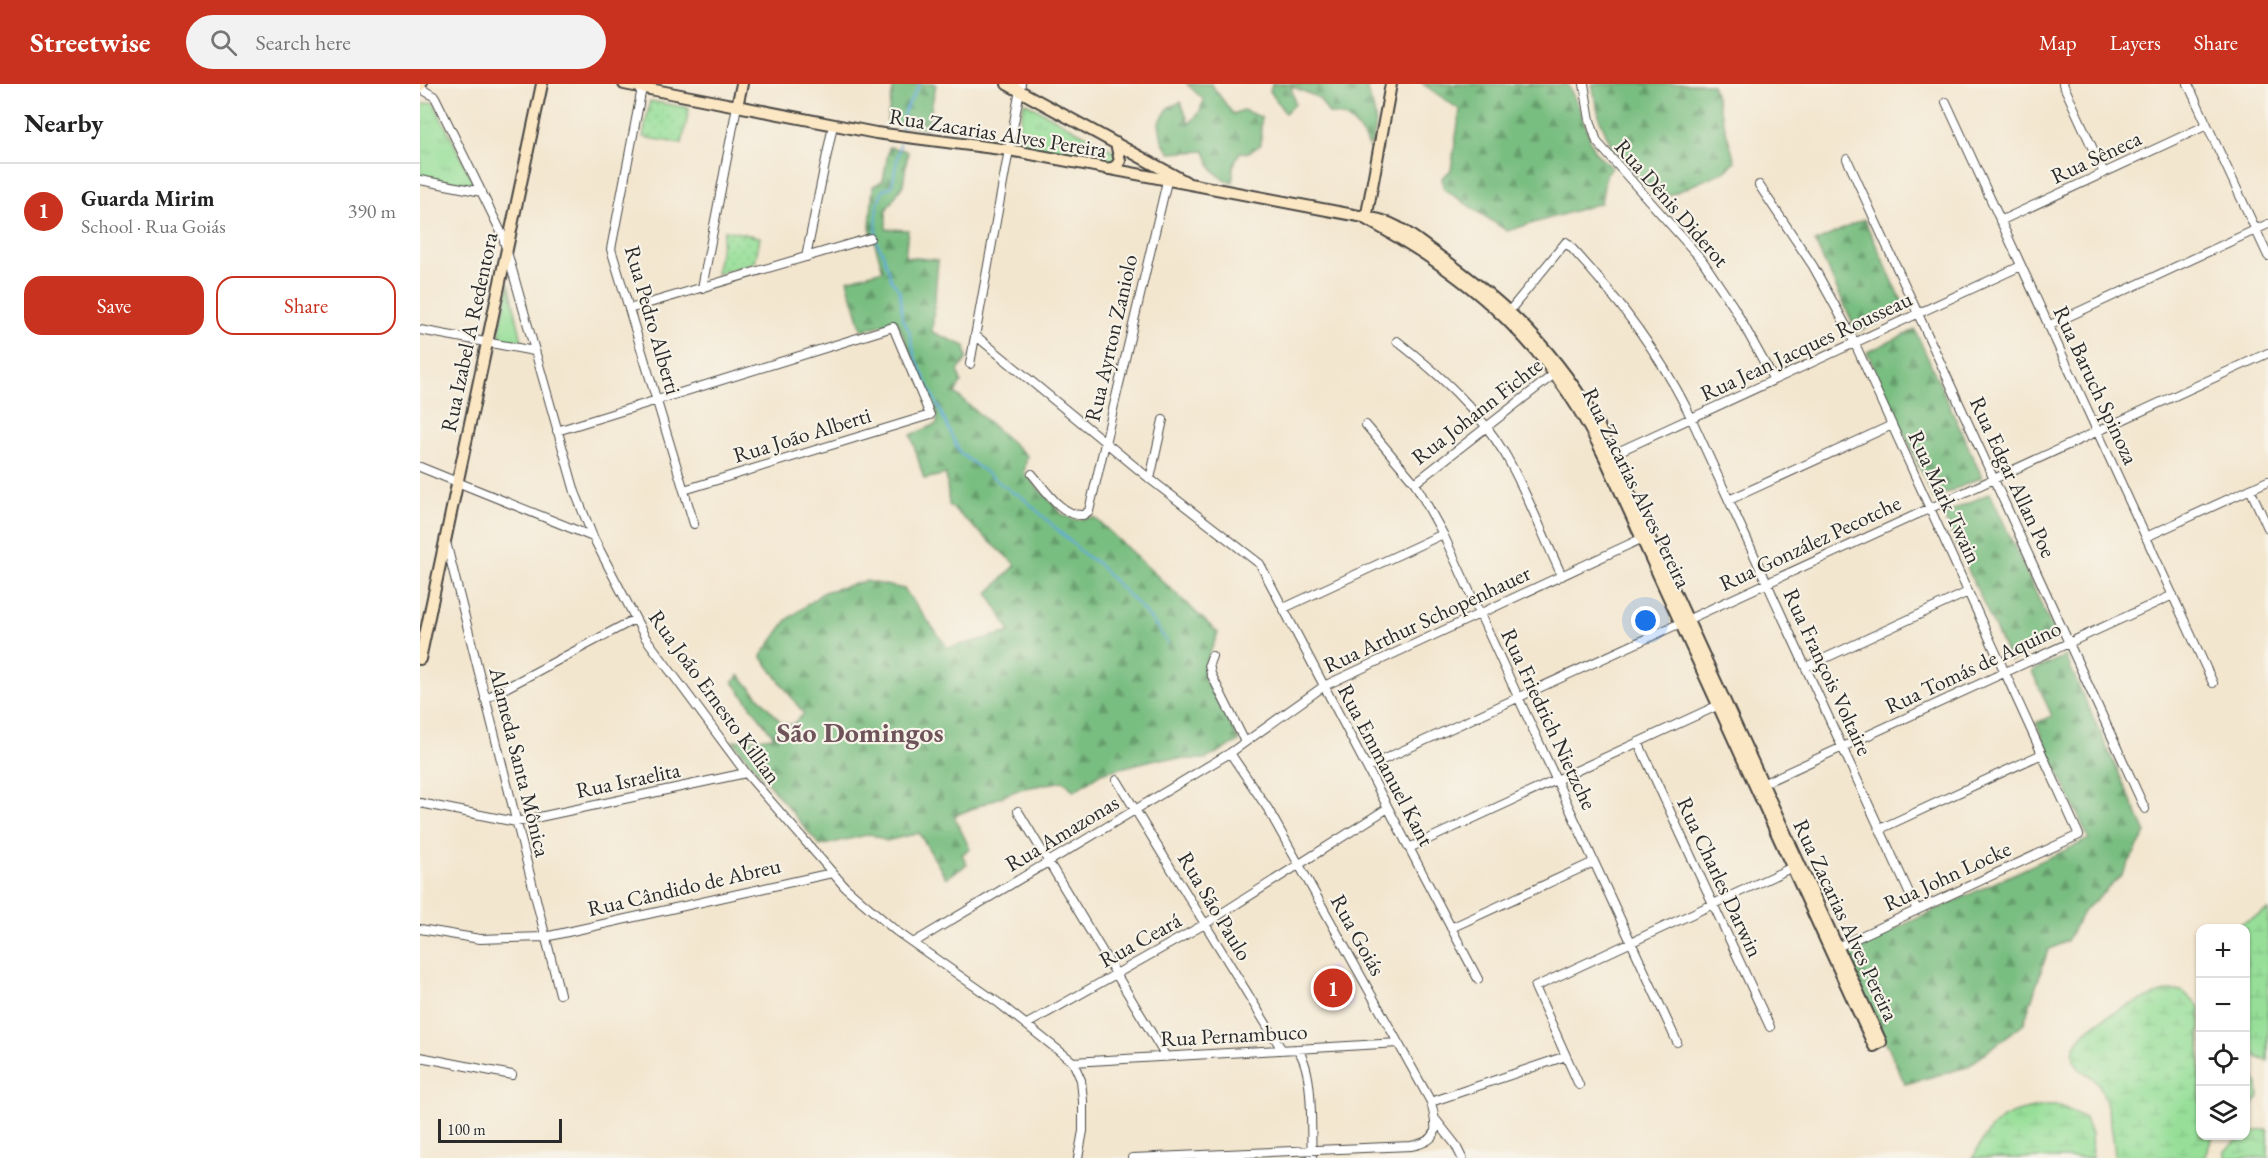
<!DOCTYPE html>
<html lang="en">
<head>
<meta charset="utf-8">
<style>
  body { margin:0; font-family:"EB Garamond",serif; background:#f2f2f2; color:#222 }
  .controls { position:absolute; right:18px; bottom:18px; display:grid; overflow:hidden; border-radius:12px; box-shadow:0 2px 4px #0004 }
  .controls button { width:54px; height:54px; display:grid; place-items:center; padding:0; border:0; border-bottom:2px solid #e0e0e0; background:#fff; color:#222; font:30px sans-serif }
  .scale { position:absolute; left:18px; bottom:15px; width:124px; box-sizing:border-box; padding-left:6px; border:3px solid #2b2b2b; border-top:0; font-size:16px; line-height:21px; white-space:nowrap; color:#2b2b2b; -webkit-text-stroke:4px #f7f3e8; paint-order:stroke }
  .you { position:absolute; left:1226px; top:537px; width:21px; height:21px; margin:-15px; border:4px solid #fff; border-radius:50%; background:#1a73e8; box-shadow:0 0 0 9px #1a73e833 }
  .badge { display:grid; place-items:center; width:39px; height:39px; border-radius:50%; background:#c8321e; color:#fff; font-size:20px; font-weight:700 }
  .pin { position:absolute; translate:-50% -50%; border:3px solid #fff; box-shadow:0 2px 6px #0006 }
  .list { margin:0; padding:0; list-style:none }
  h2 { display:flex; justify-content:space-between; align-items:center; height:78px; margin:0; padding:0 24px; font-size:26px }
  h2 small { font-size:20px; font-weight:400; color:#767676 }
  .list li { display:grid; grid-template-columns:39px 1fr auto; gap:18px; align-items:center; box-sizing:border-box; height:96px; padding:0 24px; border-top:2px solid #e0e0e0 }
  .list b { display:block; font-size:22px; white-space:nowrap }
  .list p { margin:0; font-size:20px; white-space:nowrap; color:#767676 }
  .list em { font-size:20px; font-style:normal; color:#767676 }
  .actions { display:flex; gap:12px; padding:18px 24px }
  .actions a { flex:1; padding:14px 0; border:2px solid #c8321e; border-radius:18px; text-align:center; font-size:21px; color:#c8321e }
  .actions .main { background:#c8321e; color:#fff }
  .icon { flex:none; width:33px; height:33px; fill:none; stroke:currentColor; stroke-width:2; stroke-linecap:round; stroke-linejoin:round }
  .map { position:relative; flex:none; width:1848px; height:1074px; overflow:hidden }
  header { display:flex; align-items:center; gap:36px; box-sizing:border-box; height:84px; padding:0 30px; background:#c8321e; color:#fff }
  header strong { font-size:28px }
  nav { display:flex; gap:33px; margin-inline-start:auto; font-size:21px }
  .search { width:420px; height:54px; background:#f2f2f2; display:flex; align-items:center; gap:15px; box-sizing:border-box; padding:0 21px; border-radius:33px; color:#767676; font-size:22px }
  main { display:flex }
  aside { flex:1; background:#fff }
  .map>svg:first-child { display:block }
  .built { fill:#e9d2ee }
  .grass { fill:url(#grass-dots); stroke:#618562; stroke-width:1.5 }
  .forest { fill:url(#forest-firs); stroke:#527456; stroke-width:1.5 }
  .wetland { fill:url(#wetland-marsh); stroke:#618562; stroke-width:1.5 }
  .park { fill:url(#park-tufts); stroke:#618562; stroke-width:1.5 }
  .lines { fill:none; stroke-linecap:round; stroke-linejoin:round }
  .stream { stroke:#62abda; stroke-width:2 }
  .street-casing { stroke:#494744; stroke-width:10 }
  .secondary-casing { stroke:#494744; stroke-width:14 }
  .street { stroke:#fff; stroke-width:8 }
  .secondary { stroke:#fbe7c3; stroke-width:10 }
  .labels { text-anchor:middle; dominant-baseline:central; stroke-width:4.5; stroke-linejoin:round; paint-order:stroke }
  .street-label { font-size:22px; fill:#2b2b2b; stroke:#f7f3e8 }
  .district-label { font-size:28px; font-weight:bold; fill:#6e535b; stroke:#f7f3e8 }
</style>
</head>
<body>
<header>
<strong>Streetwise</strong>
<div class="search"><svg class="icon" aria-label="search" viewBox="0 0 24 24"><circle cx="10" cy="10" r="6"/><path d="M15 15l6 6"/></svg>Search here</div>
<nav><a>Map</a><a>Layers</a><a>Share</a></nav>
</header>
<main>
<aside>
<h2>Nearby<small></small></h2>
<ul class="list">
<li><span class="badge">1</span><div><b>Guarda Mirim</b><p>School · Rua Goiás</p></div><em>390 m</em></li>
</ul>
<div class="actions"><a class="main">Save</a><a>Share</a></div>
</aside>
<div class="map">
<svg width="1848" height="1074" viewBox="0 0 1848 1074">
  <defs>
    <pattern id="grass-dots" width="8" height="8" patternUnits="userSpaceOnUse" patternTransform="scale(1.5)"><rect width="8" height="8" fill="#97df99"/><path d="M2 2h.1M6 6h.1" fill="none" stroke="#82c084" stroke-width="1.8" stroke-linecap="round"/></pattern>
    <pattern id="forest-firs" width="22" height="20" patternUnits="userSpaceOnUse" patternTransform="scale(1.5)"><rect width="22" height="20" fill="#79be81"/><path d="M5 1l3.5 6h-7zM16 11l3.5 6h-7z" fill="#639b6a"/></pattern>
    <pattern id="wetland-marsh" width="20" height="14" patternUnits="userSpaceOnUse" patternTransform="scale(1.5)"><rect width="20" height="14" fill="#97df99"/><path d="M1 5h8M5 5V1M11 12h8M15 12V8" fill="none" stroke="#82c084"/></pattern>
    <pattern id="park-tufts" width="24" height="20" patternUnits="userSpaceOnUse" patternTransform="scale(1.5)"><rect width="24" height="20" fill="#97df99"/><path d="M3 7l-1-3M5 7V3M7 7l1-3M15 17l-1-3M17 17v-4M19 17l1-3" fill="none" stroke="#82c084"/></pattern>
  </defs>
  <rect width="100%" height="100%" fill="#f7f3e8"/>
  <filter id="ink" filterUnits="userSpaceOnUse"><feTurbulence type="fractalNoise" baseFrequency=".0167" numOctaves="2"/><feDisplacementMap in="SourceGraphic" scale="12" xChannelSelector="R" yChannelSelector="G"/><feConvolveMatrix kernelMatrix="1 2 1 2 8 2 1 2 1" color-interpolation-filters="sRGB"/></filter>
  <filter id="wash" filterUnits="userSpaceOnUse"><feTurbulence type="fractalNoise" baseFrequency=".008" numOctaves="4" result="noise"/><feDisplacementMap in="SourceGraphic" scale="24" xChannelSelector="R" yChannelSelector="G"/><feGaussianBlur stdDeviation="1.35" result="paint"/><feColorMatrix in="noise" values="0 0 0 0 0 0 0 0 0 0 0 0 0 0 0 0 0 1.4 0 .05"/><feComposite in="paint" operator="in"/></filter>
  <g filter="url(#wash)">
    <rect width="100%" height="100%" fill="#f3e6cf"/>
    <path class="built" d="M 912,881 L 935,920 L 916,931 L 893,892 Z"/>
    <path class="grass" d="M 230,17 L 269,24 L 262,60 L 223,53 Z
      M 304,146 L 340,153 L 335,179 L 296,190 Z"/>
    <path class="forest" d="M 474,0 L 516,0 L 507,45 L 467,37 Z
      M 767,0 L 791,0 L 813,30 L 823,26 L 841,33 L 841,60 L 829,69 L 820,68 L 813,83 L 813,98 C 796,95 790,83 785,67 L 750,69 L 742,57 L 739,39 L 749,23 L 761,18 L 769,40 L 779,29 L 784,16 Z
      M 852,0 L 960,0 L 946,4 C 955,25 960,42 950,63 C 937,44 933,31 909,30 L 899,14 L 871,2 L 875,20 L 865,29 L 850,7 Z
      M 1003,0 L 1148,1 L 1161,28 L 1174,67 L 1192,84 L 1186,90 L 1181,119 L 1087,147 L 1024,105 L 1022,94 L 1031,86 L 1040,26 Z
      M 1172,0 L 1292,0 L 1315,77 L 1307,86 L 1250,111 L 1235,109 L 1214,90 L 1192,63 L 1180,36 Z
      M 469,63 L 488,67 L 483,101 L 466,126 L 466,145 L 488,146 L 485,173 L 518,176 L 512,248 L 545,262 L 547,274 L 538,287 L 541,299 L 535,309 L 607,372 L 604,389 L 643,431 L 656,436 L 674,433 L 798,549 L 784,584 L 785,596 L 819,657 L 786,675 L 736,675 L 681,689 L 654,707 L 644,697 L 600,705 L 534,732 L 550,765 L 542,770 L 547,781 L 526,794 L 499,749 L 466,757 L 451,750 L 400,762 L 313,657 L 354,653 L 313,598 L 319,591 L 361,638 L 371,641 L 384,630 L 341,572 L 367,536 L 404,508 L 446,497 L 484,505 L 528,564 L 590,548 L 568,509 L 596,481 L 529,421 L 526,390 L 504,395 L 491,351 L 517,340 L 517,330 L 477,237 L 442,246 L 427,196 L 463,186 L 450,143 L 453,102 L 463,97 Z
      M 1444,135 L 1486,226 L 1437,248 L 1395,158 Z
      M 1495,246 L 1562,393 L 1514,415 L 1447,268 Z
      M 1570,409 L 1637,555 L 1590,577 L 1523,431 Z
      M 1645,572 L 1726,749 L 1701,792 L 1663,828 L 1647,857 L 1628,866 L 1604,939 L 1547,983 L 1485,1000 L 1425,868 L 1669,755 L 1616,639 L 1632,632 L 1612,587 Z"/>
    <path class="wetland" d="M 1848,826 L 1848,977 L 1838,974 L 1826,962 L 1826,844 L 1812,844 Z
      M 1748,907 L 1762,907 L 1780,923 L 1780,1052 L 1793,1052 L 1784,1074 L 1695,1074 C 1694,1055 1688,1013 1677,998 C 1671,990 1658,988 1654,976 C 1645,943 1724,914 1748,907 Z
      M 1826,983 L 1838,1000 L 1839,1014 L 1826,1028 Z
      M 1625,1022 L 1640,1022 L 1665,1034 L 1671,1050 L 1672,1074 L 1553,1074 C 1571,1036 1584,1028 1625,1022 Z
      M 1848,1046 L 1848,1074 L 1805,1074 L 1805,1067 C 1818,1055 1830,1046 1848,1046 Z"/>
    <path class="park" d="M 13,18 L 55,101 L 0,93 L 0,21 Z
      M 604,18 L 696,68 L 697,75 L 691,81 L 595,64 Z
      M 89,199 L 102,257 L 78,255 Z"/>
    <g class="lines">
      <path class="stream" d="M 482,45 L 484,28 L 500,0
        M 480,60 L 472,102 L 463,106 L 457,121 L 456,157 L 463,169 L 471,195 L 480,208 L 482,235 L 489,246 L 495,273 L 540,369 L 592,408 L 601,412 L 667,473 C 680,478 682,486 692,495 C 713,516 733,534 748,560"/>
    </g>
  </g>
  <g filter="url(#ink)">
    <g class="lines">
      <g class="street-casing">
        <path id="street" d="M 1164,0 L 1170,36 L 1177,58 L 1282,176 L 1313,222 L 1354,296
          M 1643,0 L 1684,89
          M 1768,0 L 1848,172
          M 0,4 L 15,13 L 82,150 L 155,408 L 173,453 L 225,553 L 326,689 L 425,803 L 476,847 L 580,920 L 653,978 L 661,996 L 663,1017 L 663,1047 L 658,1074
          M 222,4 L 191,165 L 274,440
          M 1526,18 L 1793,599
          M 1427,75 L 1725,725
          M 0,96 L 62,108
          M 1339,101 L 1393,182 L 1430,249 L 1659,751 L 1413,865
          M 1580,137 L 1787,41
          M 386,173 L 413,41
          M 282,204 L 317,22
          M 209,225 L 450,154
          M 1086,231 L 1146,158 C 1194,209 1235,262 1267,325 L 1497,826
          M 1628,242 L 1848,140
          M 0,246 L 114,267
          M 555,251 L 730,395 L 840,480 L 1058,895
          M 977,257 C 1019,290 1057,324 1085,370 C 1107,408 1123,452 1142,492
          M 550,280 L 601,0
          M 946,341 L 995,399 L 1023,450 L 1257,958
          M 137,347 L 473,243 L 510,331 L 264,406
          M 1189,372 L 1601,182
          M 0,383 L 173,453
          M 612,390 C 625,405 642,433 663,431 L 669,427 L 748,93
          M 730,395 L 743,336
          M 995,399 L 1138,287
          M 1830,405 L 1848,444
          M 1309,416 L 1472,341
          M 1726,453 L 1848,397
          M 26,458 L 140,910
          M 864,524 L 1023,450
          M 792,572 L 789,580 L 791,590 L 825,658
          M 1386,583 L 1548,508
          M 65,615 L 215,535
          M 1218,658 L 1350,943
          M 947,683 L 1848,269
          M 697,696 L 862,966
          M 1340,701 L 1753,511
          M 0,719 L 96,738 L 326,689
          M 598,727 L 746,973
          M 1460,745 L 1622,670
          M 989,764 L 1301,620
          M 1031,844 L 1174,778
          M 0,845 L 60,855 L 125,853 L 412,789
          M 493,859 L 810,669 L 904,602 L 1225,453
          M 607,940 L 785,840 L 968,724
          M 877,965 C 895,986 890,1046 892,1074
          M 0,973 L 92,991
          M 653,978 L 978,959
          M 1159,1001 L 1115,903 L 1375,782
          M 1011,1018 L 1146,972
          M 1016,1036 L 1035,1060 L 1042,1074
          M 712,1074 L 991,1062 C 1022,1056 1017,1044 1011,1018 L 848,725 L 810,669"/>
      </g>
      <g class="secondary-casing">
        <path id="secondary" d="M 204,0 L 456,49 L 589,66 L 960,136 C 980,141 998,157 1015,169 C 1086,219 1138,268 1180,345 L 1461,958 L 1454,962 L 1185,374 C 1132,263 1053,193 946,135
          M 587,0 L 766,98
          M 0,2 L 1,0
          M 317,22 L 322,0
          M 687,85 L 695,83 L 700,77 L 696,59
          M 946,135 L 971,0
          M 0,575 L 122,0"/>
      </g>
      <use href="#street" class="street"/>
      <use href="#secondary" class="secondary"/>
    </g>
  </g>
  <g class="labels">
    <g class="street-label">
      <text transform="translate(578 49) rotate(9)">Rua Zacarias Alves Pereira</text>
      <text transform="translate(1676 73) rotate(-25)">Rua Sêneca</text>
      <text transform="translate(1252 119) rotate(49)">Rua Dênis Diderot</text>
      <text transform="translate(233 236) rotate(74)">Rua Pedro Alberti</text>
      <text transform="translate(49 248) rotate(-78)">Rua Izabel A Redentora</text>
      <text transform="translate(691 254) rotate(-77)">Rua Ayrton Zaniolo</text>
      <text transform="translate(1386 262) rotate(-25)">Rua Jean Jacques Rousseau</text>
      <text transform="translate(1676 301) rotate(65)">Rua Baruch Spinoza</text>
      <text transform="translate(1057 327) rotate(-38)">Rua Johann Fichte</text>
      <text transform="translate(382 351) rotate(-17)">Rua João Alberti</text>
      <text transform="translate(1593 393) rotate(65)">Rua Edgar Allan Poe</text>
      <text transform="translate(1217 404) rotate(64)">Rua Zacarias Alves Pereira</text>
      <text transform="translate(1525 413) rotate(65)">Rua Mark Twain</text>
      <text transform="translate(1390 459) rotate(-25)">Rua González Pecotche</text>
      <text transform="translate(1007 535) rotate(-25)">Rua Arthur Schopenhauer</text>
      <text transform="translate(1553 583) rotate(-25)">Rua Tomás de Aquino</text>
      <text transform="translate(1408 588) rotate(65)">Rua François Voltaire</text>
      <text transform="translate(295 613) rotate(54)">Rua João Ernesto Killian</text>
      <text transform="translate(1129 635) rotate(65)">Rua Friedrich Nietzche</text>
      <text transform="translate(100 678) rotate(76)">Alameda Santa Mônica</text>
      <text transform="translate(966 681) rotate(62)">Rua Emmanuel Kant</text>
      <text transform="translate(208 696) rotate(-12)">Rua Israelita</text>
      <text transform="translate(642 749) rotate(-31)">Rua Amazonas</text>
      <text transform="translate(1527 792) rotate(-25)">Rua John Locke</text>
      <text transform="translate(1300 793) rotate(65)">Rua Charles Darwin</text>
      <text transform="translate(264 803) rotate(-13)">Rua Cândido de Abreu</text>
      <text transform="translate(795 822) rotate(59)">Rua São Paulo</text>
      <text transform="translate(1426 836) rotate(65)">Rua Zacarias Alves Pereira</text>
      <text transform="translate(938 851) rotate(61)">Rua Goiás</text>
      <text transform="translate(720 856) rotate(-29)">Rua Ceará</text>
      <text transform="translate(814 951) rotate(-3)">Rua Pernambuco</text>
    </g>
    <g class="district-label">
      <text x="440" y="648">São Domingos</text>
    </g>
  </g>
</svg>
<div class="controls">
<button>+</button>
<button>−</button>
<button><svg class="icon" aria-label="locate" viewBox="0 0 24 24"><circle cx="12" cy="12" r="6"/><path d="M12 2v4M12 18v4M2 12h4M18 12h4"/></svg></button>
<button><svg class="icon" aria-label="layers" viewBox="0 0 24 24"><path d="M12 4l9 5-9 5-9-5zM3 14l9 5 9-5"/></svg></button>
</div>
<div class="scale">100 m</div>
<div class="you"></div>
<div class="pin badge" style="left:913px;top:904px">1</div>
</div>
</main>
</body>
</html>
